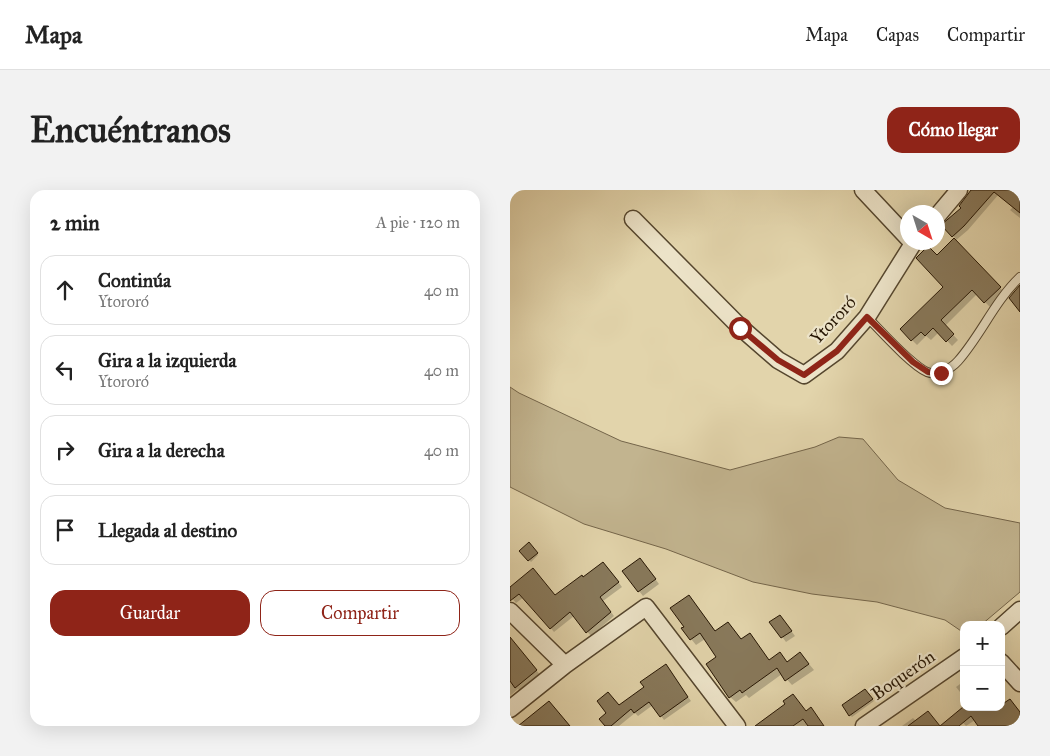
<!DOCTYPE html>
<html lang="es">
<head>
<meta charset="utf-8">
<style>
  body { margin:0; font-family:"IM FELL Great Primer",serif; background:#f2f2f2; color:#222 }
  .controls { position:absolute; right:15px; bottom:15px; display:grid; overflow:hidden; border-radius:10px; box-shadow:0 5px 20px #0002 }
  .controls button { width:45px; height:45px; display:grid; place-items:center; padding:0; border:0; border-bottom:1px solid #e0e0e0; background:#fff; color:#222; font:25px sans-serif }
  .compass { position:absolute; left:390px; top:15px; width:45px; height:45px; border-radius:50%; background:#fff; box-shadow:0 5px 20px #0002; rotate:141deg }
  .stop { position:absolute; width:15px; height:15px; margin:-11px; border:4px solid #8f2418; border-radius:50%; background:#fff }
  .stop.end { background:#8f2418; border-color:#fff; box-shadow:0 1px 5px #0008 }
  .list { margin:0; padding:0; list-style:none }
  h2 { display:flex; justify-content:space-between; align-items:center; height:65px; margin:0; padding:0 20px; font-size:21px }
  h2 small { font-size:16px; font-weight:400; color:#767676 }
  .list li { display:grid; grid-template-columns:32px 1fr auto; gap:15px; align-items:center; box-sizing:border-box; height:70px; margin:0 10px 10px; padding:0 10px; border:1px solid #e0e0e0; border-radius:15px }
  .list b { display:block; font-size:19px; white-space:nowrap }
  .list p { margin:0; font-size:16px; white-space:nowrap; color:#767676 }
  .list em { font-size:16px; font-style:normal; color:#767676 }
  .actions { display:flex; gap:10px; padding:15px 20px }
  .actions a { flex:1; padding:11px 0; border:1px solid #8f2418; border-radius:15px; text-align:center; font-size:18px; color:#8f2418 }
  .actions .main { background:#8f2418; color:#fff }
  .icon { flex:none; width:28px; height:28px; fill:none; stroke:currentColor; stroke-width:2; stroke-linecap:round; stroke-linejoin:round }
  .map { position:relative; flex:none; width:510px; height:536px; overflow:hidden; border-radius:15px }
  header { display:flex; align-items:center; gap:30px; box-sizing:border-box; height:70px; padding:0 25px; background:#fff; border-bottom:1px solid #e0e0e0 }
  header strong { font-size:24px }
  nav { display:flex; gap:28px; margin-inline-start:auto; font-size:18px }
  .intro { display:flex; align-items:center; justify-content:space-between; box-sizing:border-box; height:120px; padding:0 30px }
  h1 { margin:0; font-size:35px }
  .button { padding:12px 22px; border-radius:15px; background:#8f2418; color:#fff; font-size:18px; font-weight:700 }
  main { display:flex; gap:30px; padding:0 30px }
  aside { flex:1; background:#fff; border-radius:15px; box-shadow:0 5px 20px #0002 }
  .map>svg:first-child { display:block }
  .green { fill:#c2b48f; stroke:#74654a }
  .shadow { fill:#0003 }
  .building { fill:#88795b; stroke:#261604 }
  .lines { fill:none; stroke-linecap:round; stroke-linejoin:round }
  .service-casing { stroke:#55462e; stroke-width:10 }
  .minor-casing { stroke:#55462e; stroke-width:19 }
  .service { stroke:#ece3c8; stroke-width:8 }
  .minor { stroke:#ece3c8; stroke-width:16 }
  .route { stroke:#8f2418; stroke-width:6 }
  .labels { text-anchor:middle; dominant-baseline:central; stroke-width:4.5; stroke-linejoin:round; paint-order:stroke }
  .street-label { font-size:18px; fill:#261604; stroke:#ece3c8 }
</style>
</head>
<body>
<header>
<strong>Mapa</strong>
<nav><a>Mapa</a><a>Capas</a><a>Compartir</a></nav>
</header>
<div class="intro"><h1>Encuéntranos</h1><a class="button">Cómo llegar</a></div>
<main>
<aside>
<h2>2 min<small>A pie · 120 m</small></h2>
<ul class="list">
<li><svg class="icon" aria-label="ahead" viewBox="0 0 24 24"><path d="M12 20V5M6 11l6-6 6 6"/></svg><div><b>Continúa</b><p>Ytororó</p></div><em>40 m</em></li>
<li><svg class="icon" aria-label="left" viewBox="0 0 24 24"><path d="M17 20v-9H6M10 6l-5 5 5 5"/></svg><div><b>Gira a la izquierda</b><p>Ytororó</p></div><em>40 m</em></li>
<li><svg class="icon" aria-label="right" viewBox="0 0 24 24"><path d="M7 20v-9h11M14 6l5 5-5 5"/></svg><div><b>Gira a la derecha</b></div><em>40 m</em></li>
<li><svg class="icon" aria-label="arrive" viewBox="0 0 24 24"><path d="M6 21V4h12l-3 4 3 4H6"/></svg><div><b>Llegada al destino</b></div></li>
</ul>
<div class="actions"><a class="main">Guardar</a><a>Compartir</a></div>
</aside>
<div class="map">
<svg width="510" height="536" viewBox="0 0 510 536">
  <rect width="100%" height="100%" fill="#e2d4ab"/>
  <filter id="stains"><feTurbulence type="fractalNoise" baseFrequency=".004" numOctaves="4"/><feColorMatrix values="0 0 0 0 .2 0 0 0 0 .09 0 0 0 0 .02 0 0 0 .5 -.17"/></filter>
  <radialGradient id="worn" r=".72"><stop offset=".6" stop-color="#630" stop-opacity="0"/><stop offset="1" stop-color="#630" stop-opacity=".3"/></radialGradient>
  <path class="green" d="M 0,197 L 9,203 L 111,251 L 220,280 L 305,257 L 329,247 L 353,249 L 388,290 L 435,318 L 510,333 L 510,402 L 471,435 L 454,435 L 454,443 L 435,430 L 367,412 L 302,404 L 243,392 L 156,359 L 74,334 L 0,297 Z"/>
  <path class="shadow" d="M 463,0 L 510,0 L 510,28 L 500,20 L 503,17 L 489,4 L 458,40 L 445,51 L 495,103 L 480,117 L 467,104 L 435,136 L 448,150 L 442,156 L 429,142 L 421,150 L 416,146 L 407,155 L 391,139 L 435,97 L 427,67 L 446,49 L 433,35 L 452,18 Z
    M 19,354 L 28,365 L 21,372 L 11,361 Z
    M 134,374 L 149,394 L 133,406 L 114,382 Z
    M 97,377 L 112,397 L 93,411 L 104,426 L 81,446 L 64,426 L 44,442 L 14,407 L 6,413 L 0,406 L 0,398 L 46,407 L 74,389 Z
    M 179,406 L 206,442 L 218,433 L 232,450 L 240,445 L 260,471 L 277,473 L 290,463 L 304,480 L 282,495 L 272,484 L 239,508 L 236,505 L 226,512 L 220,507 L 208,467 L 195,449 L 186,455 L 173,439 L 175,437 Z
    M 270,426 L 285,446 L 276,452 L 261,432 Z
    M 0,461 L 11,461 L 31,486 L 11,502 L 8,499 L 0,506 Z
    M 159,480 L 181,511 L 154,530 L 143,515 L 128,526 L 125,523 L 109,536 L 97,536 L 109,516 Z
    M 454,491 L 454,507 L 446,497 Z
    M 357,502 L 364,511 L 342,527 L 340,525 Z
    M 491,507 L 496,513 L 510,523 L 510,536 L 465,530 L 456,536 L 446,525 L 491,517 Z
    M 296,522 L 305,523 L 314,536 L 255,536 Z
    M 403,528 L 406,531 L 429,536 L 392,536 Z"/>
  <path class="building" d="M 461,0 L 510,0 L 510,23 L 484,2 L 454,36 L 442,47 L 431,35 L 451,18 L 449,16 Z
    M 444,48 L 491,97 L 474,113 L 462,100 L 431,130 L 444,144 L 436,152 L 423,138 L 415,146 L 411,142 L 401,151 L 390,139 L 433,97 L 406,68 L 418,56 L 427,65 Z
    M 510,95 L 510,122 L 499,108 Z
    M 19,352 L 28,363 L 18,371 L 9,361 Z
    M 130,368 L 146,389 L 128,402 L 112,381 Z
    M 93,372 L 109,392 L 90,407 L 101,422 L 76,443 L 60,422 L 40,439 L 9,404 L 0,411 L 0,397 L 23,378 L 45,405 L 72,385 L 73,387 Z
    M 179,405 L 205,441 L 218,432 L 231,449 L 240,443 L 259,470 L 270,462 L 277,472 L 290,462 L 299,474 L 275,491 L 267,478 L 232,503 L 230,500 L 219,508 L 196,474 L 206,467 L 190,443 L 180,450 L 171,438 L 174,437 L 160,418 Z
    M 270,425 L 282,441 L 271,448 L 259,432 Z
    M 0,447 L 27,480 L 5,498 L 0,491 Z
    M 156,474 L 178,507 L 150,527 L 139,512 L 124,523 L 121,519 L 101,536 L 95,536 L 89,529 L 96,523 L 87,511 L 98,502 L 109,515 L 134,497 L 130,492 Z
    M 355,499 L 363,509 L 339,526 L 332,515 Z
    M 283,504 L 296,521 L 301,517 L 314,536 L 298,536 L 293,529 L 283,536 L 245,536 L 275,514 L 273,511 Z
    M 500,509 L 510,522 L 510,536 L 468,536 L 461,526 L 449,536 L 430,536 L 453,517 L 491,517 L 491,515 Z
    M 39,511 L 60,536 L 8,536 Z
    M 418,521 L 430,536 L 398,536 Z"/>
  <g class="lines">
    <g class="service-casing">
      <path id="service" d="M 357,127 C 371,141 400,174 417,182 C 427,186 441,179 448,171 C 471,145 484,112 510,87"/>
    </g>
    <g class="minor-casing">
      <path id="minor" d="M 353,0 L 398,48
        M 428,25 L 449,0
        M 123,29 L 230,137 L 268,170 L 294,185 L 327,161 L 357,127 L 404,52
        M 0,421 L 55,475
        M 491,437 L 510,420
        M 491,472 L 510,493
        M 0,519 L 55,475 L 136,417 L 227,536
        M 354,536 L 454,467"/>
    </g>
    <use href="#service" class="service"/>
    <use href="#minor" class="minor"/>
  </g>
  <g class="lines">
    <path class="route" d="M 230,138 L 268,170 L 294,185 L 327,161 L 357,127 L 403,172 L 418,182 L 431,183"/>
  </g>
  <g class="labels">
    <g class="street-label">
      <text transform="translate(323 130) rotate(-47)">Ytororó</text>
      <text transform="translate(393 485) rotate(-35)">Boquerón</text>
    </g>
  </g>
  <rect width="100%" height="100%" filter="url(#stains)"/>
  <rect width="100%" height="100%" fill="url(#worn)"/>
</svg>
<div class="controls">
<button>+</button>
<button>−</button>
</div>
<svg class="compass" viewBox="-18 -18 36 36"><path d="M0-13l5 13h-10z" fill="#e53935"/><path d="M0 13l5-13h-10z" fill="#767676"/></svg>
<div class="stop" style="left:230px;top:138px"></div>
<div class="stop end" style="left:431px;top:183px"></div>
</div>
</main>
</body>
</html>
